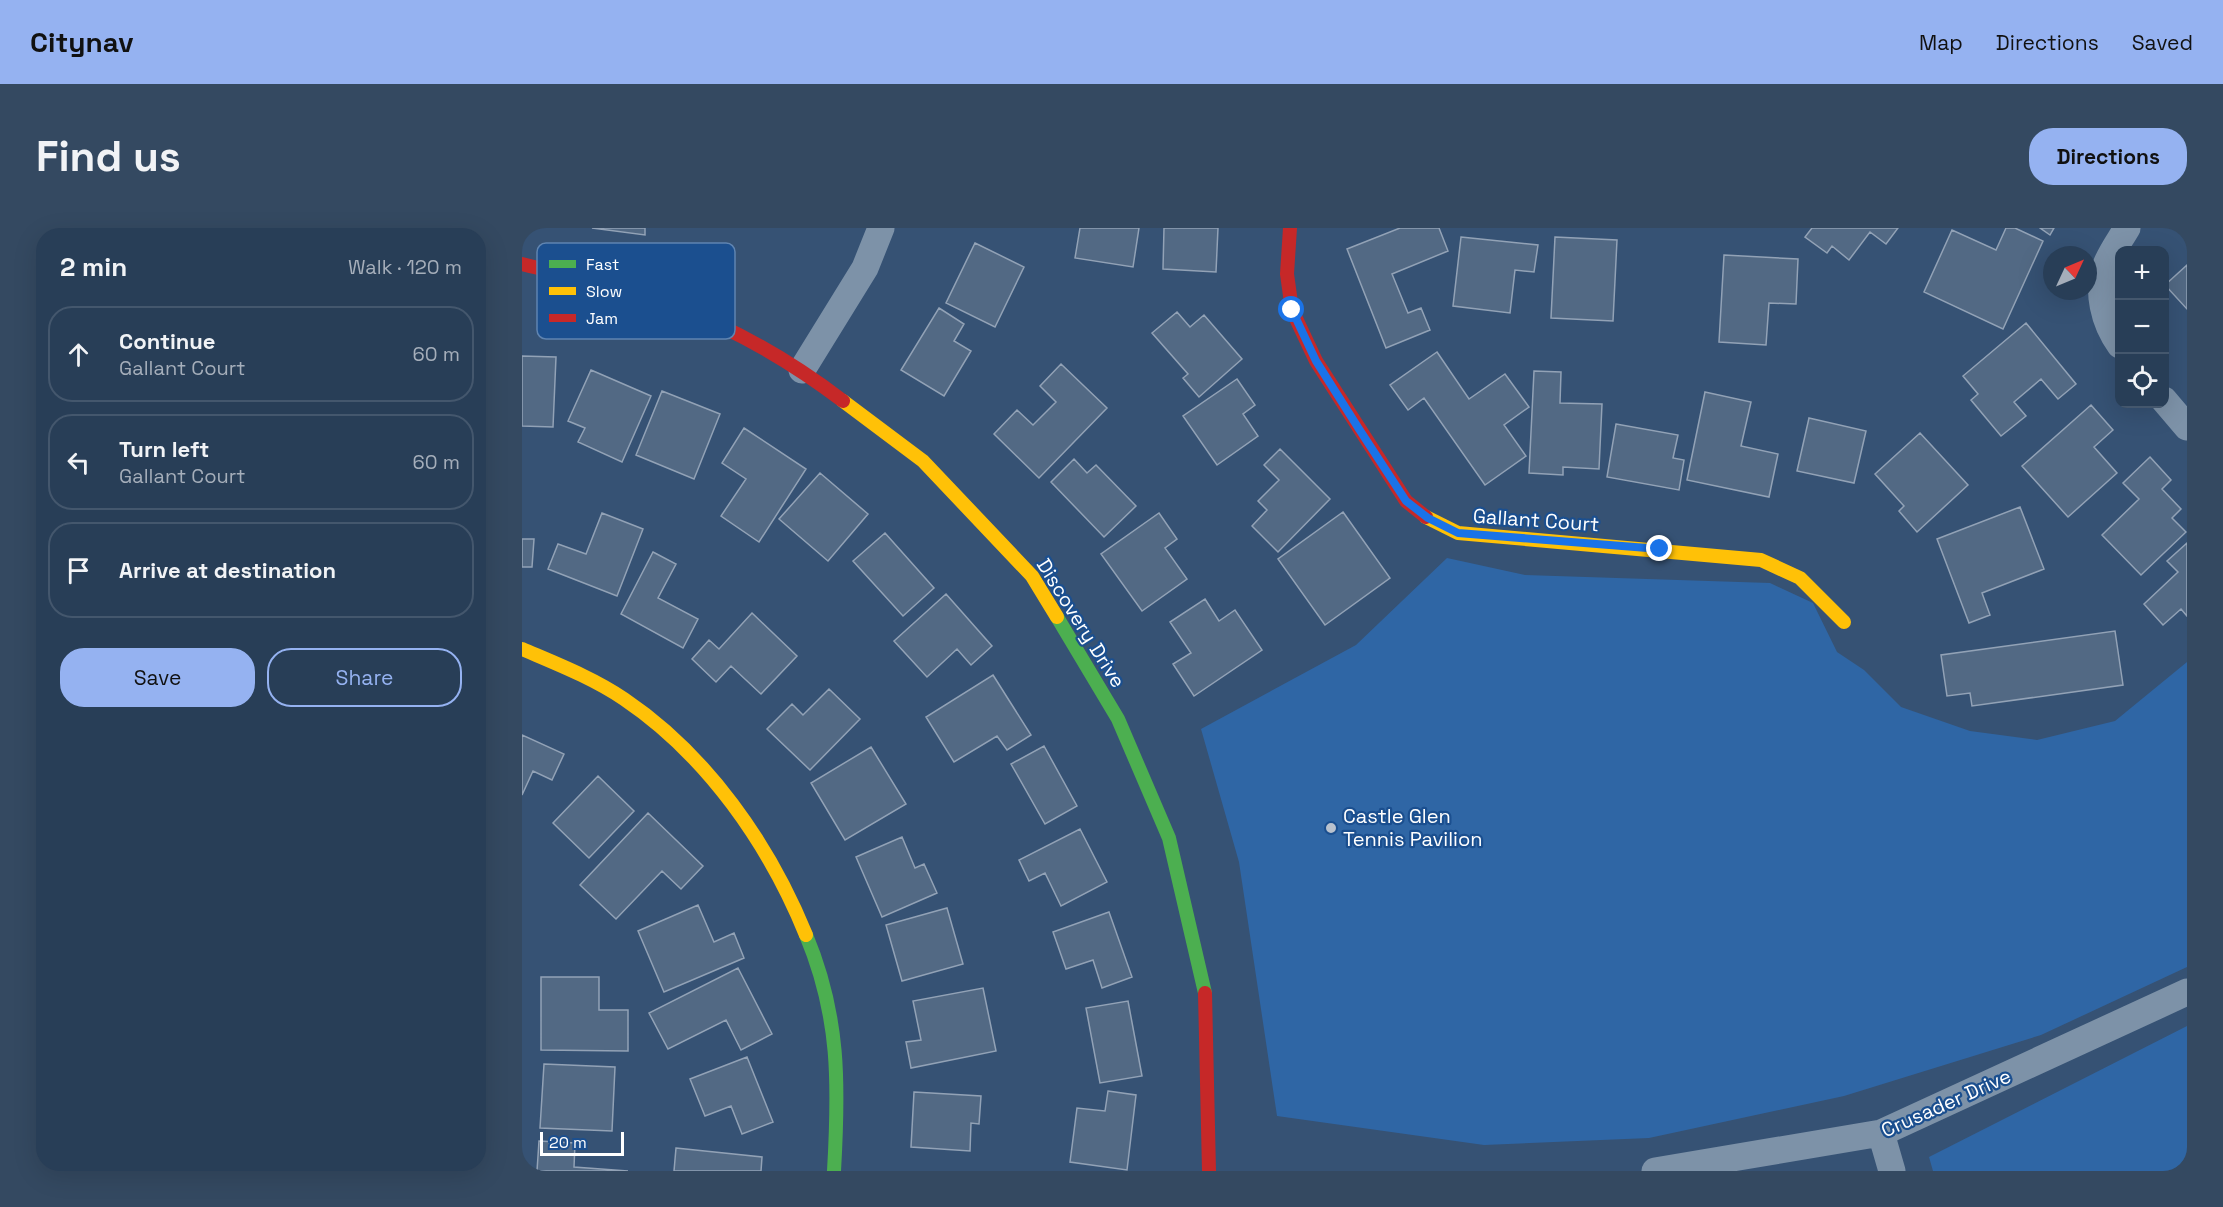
<!DOCTYPE html>
<html lang="en">
<head>
<meta charset="utf-8">
<style>
  body { margin:0; font-family:"Space Grotesk",sans-serif; background:#344961; color:#f1f3f6 }
  .controls { position:absolute; right:18px; top:18px; display:grid; overflow:hidden; border-radius:12px; box-shadow:0 6px 24px #0002 }
  .controls button { width:54px; height:54px; display:grid; place-items:center; padding:0; border:0; border-bottom:2px solid #44576d; background:#283e57; color:#f1f3f6; font:30px sans-serif }
  .compass { position:absolute; left:1521px; top:18px; width:54px; height:54px; border-radius:50%; background:#283e57; box-shadow:0 6px 24px #0002; rotate:46deg }
  .scale { position:absolute; left:18px; bottom:15px; width:84px; box-sizing:border-box; padding-left:6px; border:3px solid #fff; border-top:0; font-size:16px; line-height:21px; white-space:nowrap; color:#fff; -webkit-text-stroke:4px #1b4f8f; paint-order:stroke }
  .stop { position:absolute; width:18px; height:18px; margin:-14px; border:4px solid #1a73e8; border-radius:50%; background:#fff }
  .stop.end { background:#1a73e8; border-color:#fff; box-shadow:0 2px 6px #0008 }
  .list { margin:0; padding:0; list-style:none }
  h2 { display:flex; justify-content:space-between; align-items:center; height:78px; margin:0; padding:0 24px; font-size:26px }
  h2 small { font-size:20px; font-weight:400; color:#a5aeba }
  .list li { display:grid; grid-template-columns:39px 1fr auto; gap:18px; align-items:center; box-sizing:border-box; height:96px; margin:0 12px 12px; padding:0 12px; border:2px solid #44576d; border-radius:24px }
  .list b { display:block; font-size:22px; white-space:nowrap }
  .list p { margin:0; font-size:20px; white-space:nowrap; color:#a5aeba }
  .list em { font-size:20px; font-style:normal; color:#a5aeba }
  .actions { display:flex; gap:12px; padding:18px 24px }
  .actions a { flex:1; padding:14px 0; border:2px solid #95b2f1; border-radius:24px; text-align:center; font-size:21px; color:#95b2f1 }
  .actions .main { background:#95b2f1; color:#111 }
  .icon { flex:none; width:33px; height:33px; fill:none; stroke:currentColor; stroke-width:2; stroke-linecap:round; stroke-linejoin:round }
  .map { position:relative; flex:none; width:1665px; height:943px; overflow:hidden; border-radius:24px }
  header { display:flex; align-items:center; gap:36px; box-sizing:border-box; height:84px; padding:0 30px; background:#95b2f1; color:#111 }
  header strong { font-size:28px }
  nav { display:flex; gap:33px; margin-inline-start:auto; font-size:21px }
  .intro { display:flex; align-items:center; justify-content:space-between; box-sizing:border-box; height:144px; padding:0 36px }
  h1 { margin:0; font-size:42px }
  .button { padding:15px 27px; border-radius:24px; background:#95b2f1; color:#111; font-size:21px; font-weight:700 }
  main { display:flex; gap:36px; padding:0 36px }
  aside { flex:1; background:#283e57; border-radius:24px; box-shadow:0 6px 24px #0002 }
  .map>svg:first-child { display:block }
  .green { fill:#2f66a5 }
  .building { fill:#526984; stroke:#92a2b6; stroke-width:1.5 }
  .lines { fill:none; stroke-linecap:round; stroke-linejoin:round }
  .street { stroke:#7d92a8; stroke-width:27 }
  .fast { stroke:#4caf50; stroke-width:14 }
  .slow { stroke:#ffc107; stroke-width:14 }
  .jam { stroke:#c62828; stroke-width:14 }
  .route { stroke:#1a73e8; stroke-width:8 }
  .poi-dot { fill:#b9c2ce; stroke:#1b4f8f; stroke-width:2 }
  .labels { text-anchor:middle; dominant-baseline:central; stroke-width:4.5; stroke-linejoin:round; paint-order:stroke }
  .street-label { font-size:20px; fill:#fff; stroke:#1b4f8f }
  .poi-label { font-size:20px; fill:#fff; stroke:#1b4f8f; text-anchor:start }
  .key { fill:#1b4f8f; stroke:#5f84b1; stroke-width:1.5 }
  .key-label { font-size:16px; fill:#fff }
</style>
</head>
<body>
<header>
<strong>Citynav</strong>
<nav><a>Map</a><a>Directions</a><a>Saved</a></nav>
</header>
<div class="intro"><h1>Find us</h1><a class="button">Directions</a></div>
<main>
<aside>
<h2>2 min<small>Walk · 120 m</small></h2>
<ul class="list">
<li><svg class="icon" aria-label="ahead" viewBox="0 0 24 24"><path d="M12 20V5M6 11l6-6 6 6"/></svg><div><b>Continue</b><p>Gallant Court</p></div><em>60 m</em></li>
<li><svg class="icon" aria-label="left" viewBox="0 0 24 24"><path d="M17 20v-9H6M10 6l-5 5 5 5"/></svg><div><b>Turn left</b><p>Gallant Court</p></div><em>60 m</em></li>
<li><svg class="icon" aria-label="arrive" viewBox="0 0 24 24"><path d="M6 21V4h12l-3 4 3 4H6"/></svg><div><b>Arrive at destination</b></div></li>
</ul>
<div class="actions"><a class="main">Save</a><a>Share</a></div>
</aside>
<div class="map">
<svg width="1665" height="943" viewBox="0 0 1665 943">
  <rect width="100%" height="100%" fill="#365274"/>
  <path class="green" d="M 925,330 L 1003,347 L 1248,355 L 1291,375 L 1315,424 L 1342,442 L 1379,479 L 1448,503 L 1515,512 L 1593,493 L 1665,434 L 1665,739 L 1519,807 L 1322,868 L 1127,910 L 962,917 L 755,888 L 717,634 L 679,501 L 834,417 Z
    M 1665,798 L 1665,943 L 1411,943 L 1407,929 Z"/>
  <path class="building" d="M 70,0 L 123,0 L 123,7 Z
    M 558,0 L 617,0 L 611,39 L 553,30 Z
    M 642,0 L 696,0 L 694,44 L 641,41 Z
    M 878,0 L 917,0 L 926,23 L 870,46 L 886,85 L 899,80 L 908,102 L 864,120 L 825,21 Z
    M 1290,0 L 1376,0 L 1364,16 L 1348,4 L 1327,32 L 1310,18 L 1305,25 L 1283,9 Z
    M 1484,0 L 1493,0 L 1521,13 L 1481,101 L 1402,64 L 1430,2 L 1474,22 Z
    M 1518,0 L 1532,0 L 1528,7 Z
    M 939,9 L 1016,17 L 1012,44 L 993,42 L 988,85 L 931,78 Z
    M 1033,9 L 1095,12 L 1091,93 L 1029,90 Z
    M 453,15 L 502,39 L 473,99 L 424,75 Z
    M 1202,27 L 1276,31 L 1274,76 L 1247,75 L 1244,117 L 1197,114 Z
    M 1665,37 L 1665,81 L 1643,57 Z
    M 417,80 L 442,96 L 432,113 L 449,123 L 422,168 L 379,142 Z
    M 655,84 L 668,99 L 682,87 L 720,131 L 677,169 L 661,150 L 666,146 L 630,105 Z
    M 1504,95 L 1554,156 L 1536,171 L 1519,151 L 1492,174 L 1504,188 L 1479,208 L 1449,172 L 1456,166 L 1441,148 Z
    M 915,124 L 947,171 L 983,146 L 1007,179 L 982,197 L 1004,228 L 963,257 L 902,170 L 886,182 L 868,157 Z
    M 0,128 L 34,129 L 31,199 L 0,198 Z
    M 539,136 L 585,180 L 517,250 L 472,206 L 495,182 L 511,197 L 534,174 L 518,158 Z
    M 69,142 L 129,168 L 100,234 L 56,214 L 63,200 L 46,193 Z
    M 1012,143 L 1039,144 L 1038,175 L 1080,176 L 1077,241 L 1041,239 L 1041,247 L 1007,245 Z
    M 715,151 L 733,177 L 721,186 L 736,208 L 695,237 L 661,188 Z
    M 140,163 L 198,186 L 172,251 L 114,227 Z
    M 1183,164 L 1229,174 L 1219,218 L 1256,226 L 1247,269 L 1165,252 Z
    M 1569,177 L 1591,202 L 1572,219 L 1595,245 L 1546,289 L 1500,238 Z
    M 1287,190 L 1344,203 L 1332,255 L 1275,243 Z
    M 1094,196 L 1156,207 L 1151,230 L 1162,232 L 1157,262 L 1085,249 Z
    M 222,200 L 284,241 L 237,314 L 199,288 L 224,251 L 200,235 Z
    M 1398,205 L 1446,257 L 1395,304 L 1377,283 L 1382,278 L 1353,246 Z
    M 758,221 L 808,271 L 756,324 L 730,298 L 745,282 L 736,273 L 757,252 L 742,237 Z
    M 1628,229 L 1649,252 L 1640,261 L 1659,281 L 1650,290 L 1664,304 L 1619,347 L 1580,307 L 1617,271 L 1601,255 Z
    M 552,231 L 565,245 L 574,237 L 614,278 L 582,309 L 529,254 Z
    M 298,245 L 346,286 L 306,333 L 257,291 Z
    M 1498,279 L 1522,341 L 1460,365 L 1468,387 L 1447,395 L 1415,311 Z
    M 821,284 L 868,350 L 803,397 L 756,331 Z
    M 80,285 L 121,301 L 95,368 L 26,341 L 36,316 L 64,326 Z
    M 637,285 L 655,311 L 643,320 L 665,351 L 620,383 L 579,326 Z
    M 363,305 L 412,360 L 381,388 L 331,333 Z
    M 0,311 L 12,311 L 10,339 L 0,339 Z
    M 1665,315 L 1665,388 L 1659,381 L 1641,397 L 1622,376 L 1656,344 L 1645,333 Z
    M 131,324 L 154,336 L 136,370 L 176,391 L 161,420 L 99,386 Z
    M 424,366 L 470,418 L 449,437 L 435,421 L 405,449 L 372,413 Z
    M 683,371 L 697,393 L 713,382 L 740,422 L 672,468 L 651,436 L 669,425 L 648,394 Z
    M 230,385 L 275,428 L 239,466 L 209,438 L 194,454 L 170,431 L 187,412 L 197,421 Z
    M 1593,403 L 1601,457 L 1450,478 L 1448,465 L 1425,468 L 1419,427 Z
    M 471,447 L 509,507 L 485,522 L 475,508 L 432,534 L 404,489 Z
    M 307,461 L 338,491 L 288,542 L 245,501 L 270,476 L 281,487 Z
    M 0,507 L 42,526 L 30,552 L 11,543 L 0,567 Z
    M 522,518 L 555,578 L 523,596 L 489,536 Z
    M 349,519 L 384,576 L 323,612 L 289,555 Z
    M 76,548 L 112,583 L 67,630 L 31,595 Z
    M 126,585 L 181,638 L 159,661 L 140,643 L 94,691 L 58,657 Z
    M 558,601 L 585,654 L 539,678 L 523,645 L 507,653 L 497,632 Z
    M 380,609 L 393,640 L 402,636 L 415,665 L 360,689 L 334,629 Z
    M 176,677 L 192,714 L 212,705 L 222,730 L 142,764 L 116,703 Z
    M 425,680 L 441,736 L 380,753 L 364,697 Z
    M 587,684 L 610,749 L 580,760 L 571,732 L 544,741 L 531,704 Z
    M 216,740 L 250,806 L 219,822 L 204,792 L 146,821 L 127,785 Z
    M 19,749 L 77,749 L 77,782 L 106,782 L 106,823 L 19,822 Z
    M 461,760 L 474,823 L 389,840 L 384,814 L 399,812 L 391,773 Z
    M 606,773 L 620,848 L 578,855 L 564,780 Z
    M 225,829 L 251,894 L 220,906 L 209,878 L 183,888 L 168,851 Z
    M 22,836 L 93,839 L 90,903 L 18,900 Z
    M 586,863 L 614,867 L 605,942 L 548,934 L 555,880 L 583,883 Z
    M 392,864 L 459,868 L 457,896 L 449,895 L 448,923 L 389,919 Z
    M 17,913 L 53,915 L 52,939 L 106,943 L 15,943 Z
    M 154,920 L 240,929 L 239,943 L 152,943 Z"/>
  <g class="lines">
    <path class="street" d="M 1598,117 C 1582,95 1574,63 1584,37 C 1589,24 1598,12 1605,0
      M 280,142 L 343,40 L 359,0
      M 1642,172 L 1665,199
      M 1359,905 L 1370,943
      M 1133,943 L 1359,905 L 1665,764"/>
    <path class="fast" d="M 535,389 L 596,491 L 647,610 L 683,765
      M 284,707 C 318,788 317,857 312,943"/>
    <path class="slow" d="M 321,173 L 401,233 L 510,348 L 535,389
      M 904,289 L 936,305 L 1239,332 L 1278,350 L 1322,394
      M 0,421 C 35,436 71,450 102,471 C 185,527 247,616 284,707"/>
    <path class="jam" d="M 768,0 L 765,46 L 770,82 L 794,133 L 884,273 L 904,289
      M 0,36 C 52,49 105,60 154,79 C 215,102 270,134 321,173
      M 683,765 L 687,943"/>
  </g>
  <g class="lines">
    <path class="route" d="M 770,82 L 794,133 L 837,201 L 884,273 L 906,290 L 936,305 L 1138,321"/>
  </g>
  <circle class="poi-dot" cx="809" cy="600" r="6"/>
  <g class="labels">
    <g class="street-label">
      <text transform="translate(1014 292) rotate(4)">Gallant Court</text>
      <text transform="translate(559 395) rotate(58)">Discovery Drive</text>
      <text transform="translate(1424 875) rotate(-24)">Crusader Drive</text>
    </g>
    <g class="poi-label">
      <text x="821" y="588">Castle Glen<tspan x="821" dy="23">Tennis Pavilion</tspan></text>
    </g>
  </g>
  <rect x="15" y="15" width="198" height="96" rx="9" class="key"/>
  <rect x="27" y="32" width="27" height="8" fill="#4caf50"/>
  <rect x="27" y="59" width="27" height="8" fill="#ffc107"/>
  <rect x="27" y="86" width="27" height="8" fill="#c62828"/>
  <g class="key-label">
    <text x="64" y="42">Fast</text>
    <text x="64" y="69">Slow</text>
    <text x="64" y="96">Jam</text>
  </g>
</svg>
<div class="controls">
<button>+</button>
<button>−</button>
<button><svg class="icon" aria-label="locate" viewBox="0 0 24 24"><circle cx="12" cy="12" r="6"/><path d="M12 2v4M12 18v4M2 12h4M18 12h4"/></svg></button>
</div>
<svg class="compass" viewBox="-18 -18 36 36"><path d="M0-13l5 13h-10z" fill="#e53935"/><path d="M0 13l5-13h-10z" fill="#a5aeba"/></svg>
<div class="scale">20 m</div>
<div class="stop" style="left:770px;top:82px"></div>
<div class="stop end" style="left:1138px;top:321px"></div>
</div>
</main>
</body>
</html>
